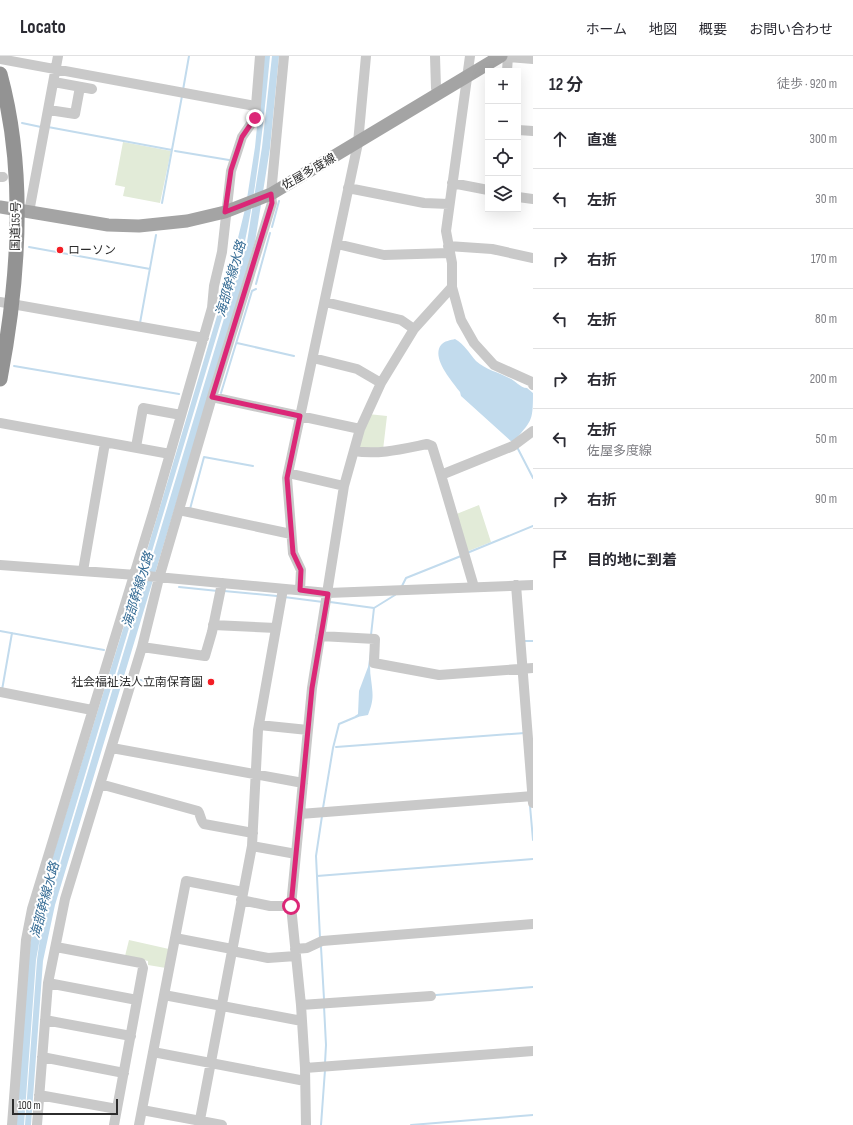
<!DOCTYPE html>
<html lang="ja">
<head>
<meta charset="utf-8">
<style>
  body { margin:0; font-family:"Sofia Sans Condensed","Noto Sans JP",sans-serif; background:#f7f7f7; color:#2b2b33 }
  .controls { position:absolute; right:12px; top:12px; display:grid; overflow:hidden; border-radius:0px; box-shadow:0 4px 16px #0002 }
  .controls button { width:36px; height:36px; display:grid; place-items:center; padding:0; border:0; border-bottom:1px solid #e1e1e2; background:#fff; color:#2b2b33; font:20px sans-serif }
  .scale { position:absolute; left:12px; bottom:10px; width:106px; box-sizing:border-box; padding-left:4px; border:2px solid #2c2c2c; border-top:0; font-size:11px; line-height:14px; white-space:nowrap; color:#2c2c2c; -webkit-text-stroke:3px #fff; paint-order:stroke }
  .stop { position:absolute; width:12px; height:12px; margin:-9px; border:3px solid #db2777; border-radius:50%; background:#fff }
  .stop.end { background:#db2777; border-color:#fff; box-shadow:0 1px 4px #0008 }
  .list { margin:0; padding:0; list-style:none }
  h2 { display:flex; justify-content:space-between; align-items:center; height:52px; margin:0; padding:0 16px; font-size:17px }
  h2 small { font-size:13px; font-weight:400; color:#7c7c81 }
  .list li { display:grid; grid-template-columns:26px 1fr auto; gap:12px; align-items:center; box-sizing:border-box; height:60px; padding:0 16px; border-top:1px solid #e1e1e2 }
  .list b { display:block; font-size:15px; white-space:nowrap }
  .list p { margin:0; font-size:13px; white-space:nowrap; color:#7c7c81 }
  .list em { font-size:13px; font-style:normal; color:#7c7c81 }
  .icon { flex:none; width:22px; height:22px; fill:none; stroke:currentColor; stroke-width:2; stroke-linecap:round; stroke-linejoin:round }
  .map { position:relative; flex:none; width:533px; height:1069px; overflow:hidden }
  header { display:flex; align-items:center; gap:24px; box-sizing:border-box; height:56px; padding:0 20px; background:#fff; border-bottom:1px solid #e1e1e2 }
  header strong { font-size:19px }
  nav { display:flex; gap:22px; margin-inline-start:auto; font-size:14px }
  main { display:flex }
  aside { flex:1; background:#fff }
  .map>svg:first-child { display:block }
  .green { fill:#e2ebd8 }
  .water { fill:#c2dbed }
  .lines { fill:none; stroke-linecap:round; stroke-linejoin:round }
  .stream { stroke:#c2dbed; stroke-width:2 }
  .minor { stroke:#c9c9c9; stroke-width:10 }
  .major { stroke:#a4a4a4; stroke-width:13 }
  .highway { stroke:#939393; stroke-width:15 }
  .route { stroke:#db2777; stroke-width:5 }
  .poi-dot { fill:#f31e25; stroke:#fff; stroke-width:1.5 }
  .labels { text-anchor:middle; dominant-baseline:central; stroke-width:4; stroke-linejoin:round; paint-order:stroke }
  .street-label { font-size:12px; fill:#2c2c2c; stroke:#fff }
  .poi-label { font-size:12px; fill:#2c2c2c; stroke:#fff; text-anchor:start }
  .water-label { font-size:13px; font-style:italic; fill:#346b94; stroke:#fff }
</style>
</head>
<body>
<header>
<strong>Locato</strong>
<nav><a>ホーム</a><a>地図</a><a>概要</a><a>お問い合わせ</a></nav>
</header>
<main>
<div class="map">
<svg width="533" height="1069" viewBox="0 0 533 1069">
  <rect width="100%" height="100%" fill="#fff"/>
  <path class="green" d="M 123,86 L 171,95 L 160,147 L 123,140 L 125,131 L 115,129 Z
    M 368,358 L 387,360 L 383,394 L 357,393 Z
    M 479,449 L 491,486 L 466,496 L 454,459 Z
    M 129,884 L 169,893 L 166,912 L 148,909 L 148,905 L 125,900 Z"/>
  <path class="water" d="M 264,0 L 270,0 C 264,62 258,124 245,185 L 46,849 L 36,904 L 24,1069 L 15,1069 L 27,904 L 38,848 L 140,518 L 228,223 L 246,149 L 255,91 Z
    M 272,0 L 279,0 L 270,92 L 255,186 L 55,849 L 43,905 L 31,1069 L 25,1069 L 37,904 L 42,868 L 247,186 L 262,91 Z
    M 455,283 C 465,289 469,297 476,305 C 486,314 498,316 509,322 C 515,324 520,332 527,332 L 533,337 C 533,368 531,364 513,387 L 461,340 L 460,336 C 452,325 431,302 441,289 C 444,285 451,284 455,283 Z
    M 371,588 C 371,599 369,612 371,623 C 373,639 374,644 368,659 L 357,661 L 355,660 L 358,658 L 359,635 L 368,611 Z"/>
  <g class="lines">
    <path class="stream" d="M 183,34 L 189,0
      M 22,67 L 41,71
      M 48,71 L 172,94
      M 175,95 L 229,104
      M 162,147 L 182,40
      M 272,171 L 279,145
      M 29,191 L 150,213
      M 256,228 L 270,177
      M 140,267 L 156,179
      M 237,287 L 294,300
      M 14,310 L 179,338
      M 221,337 L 252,235 L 256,233
      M 517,391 L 533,422
      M 190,453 L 204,401 L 253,410
      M 467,497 L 533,470
      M 402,530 L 406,522 L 461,500
      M 179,531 L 218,535
      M 224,535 L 277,540
      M 284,541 L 323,546
      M 330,546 L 374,552 L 395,539
      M 0,575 L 104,594
      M 371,579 L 374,552
      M 524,585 L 533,585
      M 140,624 L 162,627
      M 2,634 L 12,577
      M 336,691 L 525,677
      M 530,750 L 533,784
      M 323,752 L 333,692 L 339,668 L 358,660
      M 317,820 L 533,803
      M 320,882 L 316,800 L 322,760
      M 321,891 L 324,943
      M 436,939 L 533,931
      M 324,950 L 326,989 L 325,1007
      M 321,1069 L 325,1014
      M 411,1069 L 533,1059"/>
    <path class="minor" d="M 435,0 L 436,32 L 438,37
      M 470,0 L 446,175 L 452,207 L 452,231 L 461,264 L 474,287 L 494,309 L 532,326 L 533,329
      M 508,1 L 533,3
      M 0,3 L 255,50
      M 507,15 L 508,0
      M 54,26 L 92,33
      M 49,54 L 75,58 L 80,31
      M 518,74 L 533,75
      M 0,121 L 3,121
      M 452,127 L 488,134
      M 348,132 L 424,147 L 449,148
      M 518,141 L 533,143
      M 29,156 L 58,0
      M 337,188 L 384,199 L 449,197
      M 448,190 L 492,193 L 533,202
      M 0,246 L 204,282
      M 325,246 L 401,264 L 414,273
      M 313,302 L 357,313 L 381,327
      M 212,341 L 360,373
      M 0,367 L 170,398
      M 136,391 L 143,352 L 181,359
      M 354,395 C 379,399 402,393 427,388 L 432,390 L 441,419
      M 288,417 L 344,430
      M 179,454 L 291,478
      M 0,509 L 136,519 L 328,537 L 533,529
      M 83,515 L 105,387
      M 516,529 L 533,747
      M 474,531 L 441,419 L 513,390 L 533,375
      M 300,534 L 301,514 L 293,497 L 287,422 L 358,87 L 366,0
      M 213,569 L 276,572
      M 320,580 L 375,583 L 374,607 L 439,619 L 533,612
      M 142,591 L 205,600 L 212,576 L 222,527
      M 0,636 L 92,654
      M 259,669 L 308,674
      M 112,692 L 303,727
      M 100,728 L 198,755 C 201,759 200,764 204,768 L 253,777
      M 300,758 L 533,740
      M 252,790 L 296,798
      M 241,844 L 270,850 L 291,850
      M 175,882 L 232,893
      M 56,891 L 141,907 L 143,912 L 114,1069
      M 295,893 L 307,892 L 322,885 L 533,868
      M 232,895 L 268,902 L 296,900
      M 48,927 L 137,944
      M 164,939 L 302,965
      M 301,949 L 431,940
      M 45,964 L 131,980
      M 153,996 L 305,1025
      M 42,1001 L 124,1017
      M 305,1012 L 533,995
      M 39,1039 L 117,1053
      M 142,1054 L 222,1069
      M 12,1069 L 26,884 L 32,853 L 153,457 L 212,252 L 214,230 L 222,196 L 231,115 L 242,81 L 255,62 L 260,0
      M 37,1069 L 48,927 L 65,843 L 142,591 L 159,522 L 212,341 L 272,147 L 271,138 L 284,0
      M 139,1069 L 186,825 L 243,836
      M 199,1069 L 252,790 L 258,674 L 283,533
      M 306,1069 L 305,1012 L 301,949 L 291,850 L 312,632 L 344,430 L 360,373 L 381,327 L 414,273 L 452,231"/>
    <path class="major" d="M 0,151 L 108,169 L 139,170 L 187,165 L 225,156 L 271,138 L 501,0"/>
    <path class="highway" d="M 0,18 C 27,117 19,224 0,323"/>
  </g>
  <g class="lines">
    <path class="route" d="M 255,62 L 242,81 L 231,114 L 225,156 L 271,138 L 272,147 L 212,341 L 300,360 L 287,422 L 293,497 L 301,514 L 300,534 L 328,538 L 312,632 L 291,850"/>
  </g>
  <g class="poi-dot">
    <circle cx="60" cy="194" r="4"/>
    <circle cx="211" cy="626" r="4"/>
  </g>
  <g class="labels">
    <g class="street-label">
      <text transform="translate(309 116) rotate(-30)">佐屋多度線</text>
      <text transform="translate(16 170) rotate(-89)">国道155号</text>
    </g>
    <g class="poi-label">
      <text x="68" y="194">ローソン</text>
      <text x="203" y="626" text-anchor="end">社会福祉法人立南保育園</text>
    </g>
    <g class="water-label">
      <text transform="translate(231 223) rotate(-74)">海部幹線水路</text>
      <text transform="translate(138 534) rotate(-73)">海部幹線水路</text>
      <text transform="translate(45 844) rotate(-75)">海部幹線水路</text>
    </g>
  </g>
</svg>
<div class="controls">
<button>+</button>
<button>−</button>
<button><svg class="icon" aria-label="locate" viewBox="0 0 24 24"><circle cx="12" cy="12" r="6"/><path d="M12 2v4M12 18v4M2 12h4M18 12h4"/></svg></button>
<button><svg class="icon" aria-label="layers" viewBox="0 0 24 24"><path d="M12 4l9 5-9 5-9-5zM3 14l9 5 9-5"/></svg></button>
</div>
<div class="scale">100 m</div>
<div class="stop" style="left:291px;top:850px"></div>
<div class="stop end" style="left:255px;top:62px"></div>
</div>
<aside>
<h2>12 分<small>徒歩 · 920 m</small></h2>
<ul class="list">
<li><svg class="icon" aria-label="ahead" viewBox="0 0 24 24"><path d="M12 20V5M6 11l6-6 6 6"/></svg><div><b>直進</b></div><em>300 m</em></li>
<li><svg class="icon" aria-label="left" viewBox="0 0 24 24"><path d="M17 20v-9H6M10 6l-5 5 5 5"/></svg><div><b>左折</b></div><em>30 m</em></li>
<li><svg class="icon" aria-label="right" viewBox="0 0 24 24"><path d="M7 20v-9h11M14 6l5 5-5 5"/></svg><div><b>右折</b></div><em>170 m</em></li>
<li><svg class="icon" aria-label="left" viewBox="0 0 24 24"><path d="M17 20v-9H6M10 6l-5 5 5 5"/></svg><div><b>左折</b></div><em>80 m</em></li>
<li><svg class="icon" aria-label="right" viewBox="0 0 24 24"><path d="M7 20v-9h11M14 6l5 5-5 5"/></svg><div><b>右折</b></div><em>200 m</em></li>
<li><svg class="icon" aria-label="left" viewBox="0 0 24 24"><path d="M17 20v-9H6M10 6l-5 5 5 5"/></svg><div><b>左折</b><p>佐屋多度線</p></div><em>50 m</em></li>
<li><svg class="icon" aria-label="right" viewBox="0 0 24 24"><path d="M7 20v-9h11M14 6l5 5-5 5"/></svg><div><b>右折</b></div><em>90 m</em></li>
<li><svg class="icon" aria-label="arrive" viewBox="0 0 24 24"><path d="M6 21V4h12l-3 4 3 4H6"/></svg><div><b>目的地に到着</b></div></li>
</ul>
</aside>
</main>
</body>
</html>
